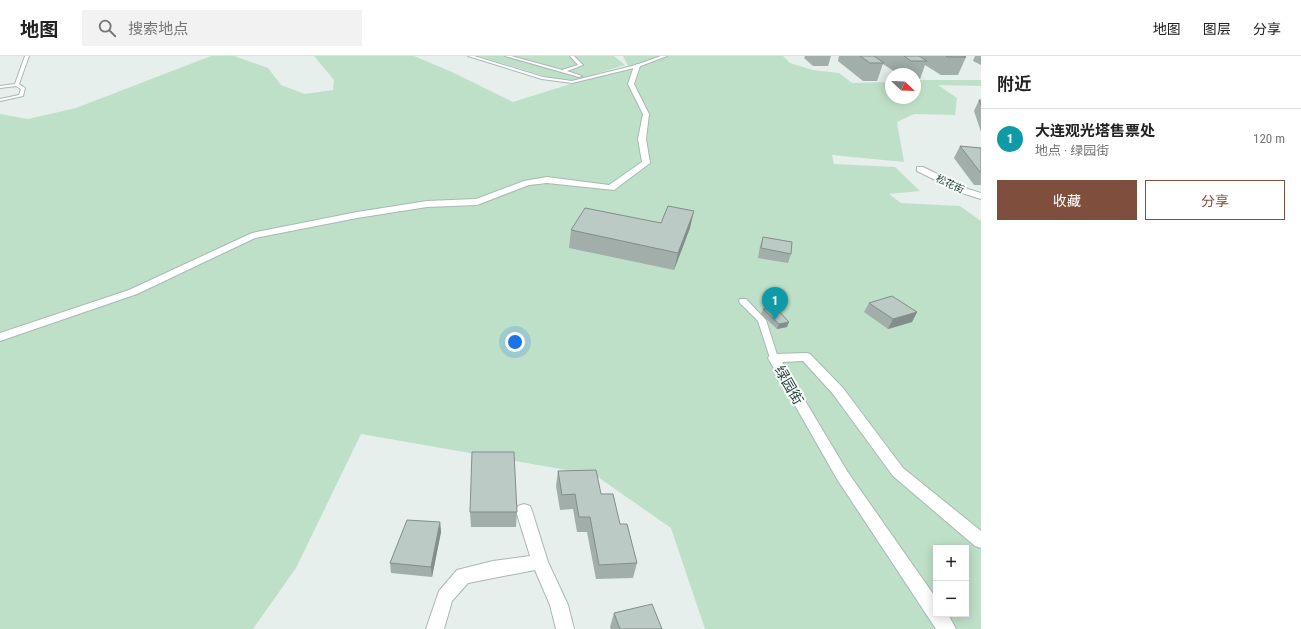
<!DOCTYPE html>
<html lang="zh">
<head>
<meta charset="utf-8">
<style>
  body { margin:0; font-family:"Roboto Condensed","Noto Sans SC",sans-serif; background:#f2f2f2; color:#222 }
  .controls { position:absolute; right:12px; bottom:12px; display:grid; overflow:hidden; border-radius:0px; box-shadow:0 2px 10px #0003 }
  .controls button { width:36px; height:36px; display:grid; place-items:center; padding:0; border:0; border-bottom:1px solid #e0e0e0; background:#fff; color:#222; font:20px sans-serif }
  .compass { position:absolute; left:885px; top:12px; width:36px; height:36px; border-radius:50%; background:#fff; box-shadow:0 2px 10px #0003; rotate:113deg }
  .you { position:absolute; left:515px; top:286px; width:14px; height:14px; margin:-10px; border:3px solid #fff; border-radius:50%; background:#1a73e8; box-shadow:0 0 0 6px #1a73e833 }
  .badge { display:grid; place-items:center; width:26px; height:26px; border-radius:50%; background:#804e3d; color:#fff; font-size:13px; font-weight:700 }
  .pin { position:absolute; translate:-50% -33px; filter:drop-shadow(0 1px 2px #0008) }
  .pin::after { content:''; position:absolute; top:21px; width:14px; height:12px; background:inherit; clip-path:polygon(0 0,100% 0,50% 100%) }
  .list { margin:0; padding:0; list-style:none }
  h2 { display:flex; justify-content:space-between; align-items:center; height:52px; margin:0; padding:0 16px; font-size:17px }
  h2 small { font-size:13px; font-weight:400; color:#767676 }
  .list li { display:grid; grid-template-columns:26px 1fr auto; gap:12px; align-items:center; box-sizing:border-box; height:60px; padding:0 16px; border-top:1px solid #e0e0e0 }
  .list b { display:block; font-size:15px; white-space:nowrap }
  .list p { margin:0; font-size:13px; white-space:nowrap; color:#767676 }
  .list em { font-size:13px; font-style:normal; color:#767676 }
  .actions { display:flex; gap:8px; padding:12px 16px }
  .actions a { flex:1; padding:9px 0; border:1px solid #804e3d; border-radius:0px; text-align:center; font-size:14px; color:#804e3d }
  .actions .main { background:#804e3d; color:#fff }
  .icon { flex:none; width:22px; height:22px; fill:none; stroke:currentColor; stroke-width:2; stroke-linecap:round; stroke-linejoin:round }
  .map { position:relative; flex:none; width:981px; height:573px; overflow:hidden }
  header { display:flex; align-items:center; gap:24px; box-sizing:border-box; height:56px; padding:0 20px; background:#fff; border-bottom:1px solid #e0e0e0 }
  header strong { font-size:19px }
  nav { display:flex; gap:22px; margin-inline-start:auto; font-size:14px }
  .search { width:280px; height:36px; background:#f2f2f2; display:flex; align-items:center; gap:10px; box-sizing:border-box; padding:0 14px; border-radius:0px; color:#767676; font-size:15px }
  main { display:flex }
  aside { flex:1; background:#fff }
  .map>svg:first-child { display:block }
  .green { fill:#bfe0c8; fill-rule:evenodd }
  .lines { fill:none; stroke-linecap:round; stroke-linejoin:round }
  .service-casing { stroke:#a8b8b2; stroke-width:2 }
  .pedestrian-casing { stroke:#a8b8b2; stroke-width:2 }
  .minor-casing { stroke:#a8b8b2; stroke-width:2 }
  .service { fill:#fff; fill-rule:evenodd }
  .pedestrian { fill:#fff; fill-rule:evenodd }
  .minor { fill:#fff; fill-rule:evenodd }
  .wall { fill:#a1aea9 }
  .shaded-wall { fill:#838d89 }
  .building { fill:#bbcac4; stroke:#838d89 }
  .labels { text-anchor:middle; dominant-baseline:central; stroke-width:4; stroke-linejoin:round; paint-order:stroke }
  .far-street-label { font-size:10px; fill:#24423a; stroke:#f7fbf9 }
  .near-street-label { font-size:14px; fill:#24423a; stroke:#f7fbf9 }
</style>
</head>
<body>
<header>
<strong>地图</strong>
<div class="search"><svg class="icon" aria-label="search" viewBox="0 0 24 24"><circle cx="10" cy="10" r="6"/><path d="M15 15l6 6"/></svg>搜索地点</div>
<nav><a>地图</a><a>图层</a><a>分享</a></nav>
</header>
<main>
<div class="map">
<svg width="981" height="573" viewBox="0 0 981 573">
  <rect width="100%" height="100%" fill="#e6efeb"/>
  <path class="green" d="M 211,0 L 234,0 L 268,12 L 281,29 L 305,38 L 333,34 L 334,24 L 314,0 L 414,0 L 452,16 L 513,46 L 628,10 L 623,0 L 783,0 L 790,7 L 813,14 L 839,17 L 852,27 L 891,26 L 891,42 L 915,42 L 915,24 L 981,24 L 981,30 L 938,29 L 957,42 L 955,59 L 914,58 L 897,66 L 904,106 L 832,99 L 834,108 L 895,111 L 920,135 L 889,138 L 901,147 L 960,150 L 981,165 L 981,573 L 705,573 L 671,472 L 595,419 L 361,378 L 296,512 L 253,573 L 0,573 L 0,58 L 28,63 L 76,52 ZM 936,492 L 966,492 L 966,558 L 936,558 Z
    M 478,0 L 614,0 L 625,9 L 573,25 L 551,22 Z"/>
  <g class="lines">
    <g class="service-casing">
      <path id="service" d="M 25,0 L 29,0 L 19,28 L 25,32 L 23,40 L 0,45 L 0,43 L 19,39 L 21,33 L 16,30 L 0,32 L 0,30 L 15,28 Z
        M 468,0 L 474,0 L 543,21 L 572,25 L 636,9 L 661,0 L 667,0 L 638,11 L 572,27 L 542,23 Z
        M 505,0 L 511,0 L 562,14 L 578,9 L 570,0 L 574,0 L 583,9 L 567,15 L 582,20 L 579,21 Z
        M 740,243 L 746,243 L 766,264 L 778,302 L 777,304 L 771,304 L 770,302 L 758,265 L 740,247 L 739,245 Z"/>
    </g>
    <g class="pedestrian-casing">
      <path id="pedestrian" d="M 637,8 L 640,10 L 634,28 L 649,58 L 646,83 L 650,107 L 614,134 L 547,127 L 529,129 L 477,149 L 427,151 L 357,162 L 255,182 L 137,238 L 0,285 L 0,277 L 129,234 L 252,177 L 357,156 L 427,145 L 476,143 L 524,125 L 547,121 L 609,129 L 642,106 L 638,83 L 643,58 L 628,28 L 634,10 Z"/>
    </g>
    <g class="minor-casing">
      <path id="minor" d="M 917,111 L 923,111 L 968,133 L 981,137 L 981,143 L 962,137 L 917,115 Z
        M 806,297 L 810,298 L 843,332 L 903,412 L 981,475 L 981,492 L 975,490 L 893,420 L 833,338 L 803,305 L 782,306 L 847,415 L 936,542 L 936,558 L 948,558 L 956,573 L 936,573 L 837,423 L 768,302 L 770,299 L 774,298 Z
        M 524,448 L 530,450 L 532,455 L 548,506 L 568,549 L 574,573 L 556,573 L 550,549 L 535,514 L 468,527 L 452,545 L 444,573 L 426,573 L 439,535 L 457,514 L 493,505 L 530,500 L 516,455 L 518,450 Z"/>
    </g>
    <use href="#service" class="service"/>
    <use href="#pedestrian" class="pedestrian"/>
    <use href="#minor" class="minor"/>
  </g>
  <path class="wall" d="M 805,0 L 831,0 L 828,10 L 813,10 L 804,2 Z
    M 839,0 L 963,0 L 966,1 L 958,19 L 941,19 L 925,9 L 920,23 L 915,23 L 915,18 L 898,18 L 883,8 L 877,25 L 863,25 L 838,5 Z
    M 975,0 L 981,0 L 981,9 L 973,5 Z
    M 979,44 L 981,44 L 981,76 L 974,55 Z
    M 960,90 L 981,92 L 981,129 L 974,129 L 954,102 Z
    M 661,167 L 690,172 L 674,214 L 569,192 L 571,174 Z
    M 763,181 L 791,198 L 788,207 L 758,202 L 760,190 Z
    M 869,247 L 917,256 L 912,266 L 888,273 L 864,256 Z
    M 763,253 L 787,271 L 777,273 L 761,258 Z
    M 558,415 L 601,438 L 620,468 L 637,507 L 633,522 L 596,523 L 587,476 L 577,476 L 573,453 L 560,454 L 556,430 Z
    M 470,456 L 517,456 L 516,471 L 471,471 Z
    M 440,466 L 441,476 L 432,521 L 391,517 L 390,507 Z
    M 614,557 L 662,573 L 611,573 L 610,571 Z"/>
  <path class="shaded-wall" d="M 694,155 L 690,172 L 674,214 L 678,197 Z
    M 917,256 L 912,266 L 888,273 L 893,263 Z
    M 789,266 L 787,271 L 777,273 L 779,268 Z
    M 440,466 L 441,476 L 432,521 L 431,511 Z"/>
  <path class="building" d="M 860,0 L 874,0 L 884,7 L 870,7 Z
    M 904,0 L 919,0 L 927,5 L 911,5 Z
    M 946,0 L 963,0 L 966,1 L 948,1 Z
    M 979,44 L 981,44 L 981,49 Z
    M 960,90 L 981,92 L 981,116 L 980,116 Z
    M 668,150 L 694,155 L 678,197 L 571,174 L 585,152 L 661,167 Z
    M 763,181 L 792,186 L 791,198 L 761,192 Z
    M 892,240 L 917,256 L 893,263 L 869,247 Z
    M 776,252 L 789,266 L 779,268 L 763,253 Z
    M 472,396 L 514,396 L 517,456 L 470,456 Z
    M 596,414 L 601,438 L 613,438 L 620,468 L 627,468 L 637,507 L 599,509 L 590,461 L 579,461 L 575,438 L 562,439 L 558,415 Z
    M 407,464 L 440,466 L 431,511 L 390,507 Z
    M 652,548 L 662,573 L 620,573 L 614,557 Z"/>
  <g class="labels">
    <g class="far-street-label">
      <text transform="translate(950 128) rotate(25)">松花街</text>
    </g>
    <g class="near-street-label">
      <text transform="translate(789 329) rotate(60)">绿园街</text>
    </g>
  </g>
</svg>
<div class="controls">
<button>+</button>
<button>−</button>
</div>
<svg class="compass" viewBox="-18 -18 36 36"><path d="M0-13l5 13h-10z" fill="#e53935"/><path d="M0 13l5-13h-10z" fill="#767676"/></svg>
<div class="you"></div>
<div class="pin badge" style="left:775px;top:264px;background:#0f9aa8">1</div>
</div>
<aside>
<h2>附近<small></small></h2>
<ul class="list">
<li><span class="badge" style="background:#0f9aa8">1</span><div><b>大连观光塔售票处</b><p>地点 · 绿园街</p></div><em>120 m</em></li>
</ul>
<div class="actions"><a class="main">收藏</a><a>分享</a></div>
</aside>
</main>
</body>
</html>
